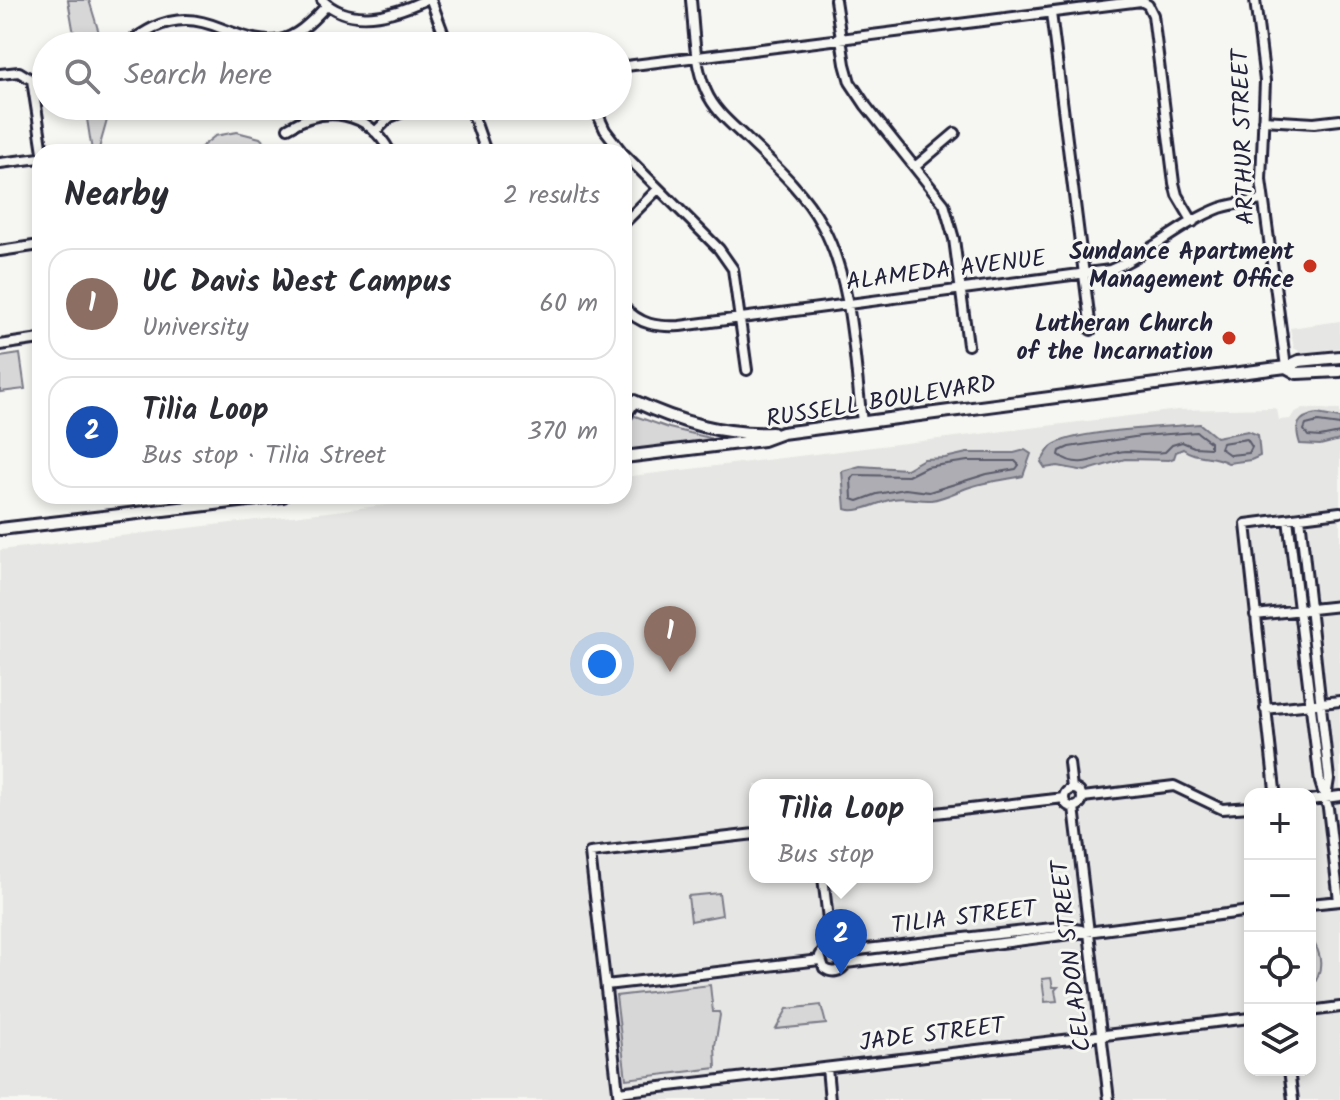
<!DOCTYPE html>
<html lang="en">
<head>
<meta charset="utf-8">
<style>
  body { margin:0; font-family:Kalam,sans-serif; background:#f7f7f7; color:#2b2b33 }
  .controls { position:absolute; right:24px; bottom:24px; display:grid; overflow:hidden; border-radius:16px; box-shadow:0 4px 12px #0003 }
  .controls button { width:72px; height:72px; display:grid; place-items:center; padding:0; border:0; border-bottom:2px solid #e1e1e2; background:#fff; color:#2b2b33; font:40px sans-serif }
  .you { position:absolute; left:602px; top:664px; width:28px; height:28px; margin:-20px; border:6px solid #fff; border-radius:50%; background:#1a73e8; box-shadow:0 0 0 12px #1a73e833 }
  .badge { display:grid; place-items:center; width:52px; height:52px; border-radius:50%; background:#2563eb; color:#fff; font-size:26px; font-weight:700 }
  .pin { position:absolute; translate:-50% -66px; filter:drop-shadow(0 2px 4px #0008) }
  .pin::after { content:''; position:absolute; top:42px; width:28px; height:24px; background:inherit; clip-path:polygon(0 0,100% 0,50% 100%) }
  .popup { position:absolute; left:749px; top:779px; width:184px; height:104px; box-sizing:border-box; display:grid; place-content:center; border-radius:16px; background:#fff; filter:drop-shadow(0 2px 6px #0005); font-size:26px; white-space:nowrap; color:#7c7c81 }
  .popup b { font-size:30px; color:#2b2b33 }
  .popup::after { content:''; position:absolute; left:50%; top:100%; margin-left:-16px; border:16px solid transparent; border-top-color:#fff }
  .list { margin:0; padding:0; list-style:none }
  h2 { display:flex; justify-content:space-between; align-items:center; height:104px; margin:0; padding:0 32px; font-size:34px }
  h2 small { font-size:26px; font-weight:400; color:#7c7c81 }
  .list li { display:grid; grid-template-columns:52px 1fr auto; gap:24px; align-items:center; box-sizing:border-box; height:112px; margin:0 16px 16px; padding:0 16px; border:2px solid #e1e1e2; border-radius:24px }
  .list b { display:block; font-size:30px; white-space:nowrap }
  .list p { margin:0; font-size:26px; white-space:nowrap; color:#7c7c81 }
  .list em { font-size:26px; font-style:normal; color:#7c7c81 }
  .icon { flex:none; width:44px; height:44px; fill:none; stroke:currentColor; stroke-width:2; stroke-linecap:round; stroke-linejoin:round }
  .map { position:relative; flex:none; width:1340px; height:1100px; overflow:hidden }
  .search { position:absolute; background:#fff; box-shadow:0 4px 12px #0003; left:32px; top:32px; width:600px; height:88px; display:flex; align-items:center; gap:20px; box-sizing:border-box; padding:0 28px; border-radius:44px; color:#7c7c81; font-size:30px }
  .panel { position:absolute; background:#fff; box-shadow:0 4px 12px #0003; left:32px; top:144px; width:600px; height:360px; border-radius:24px }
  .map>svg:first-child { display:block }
  .built { fill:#e6e6e4; fill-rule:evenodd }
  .green { fill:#d7d7d7; stroke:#7c7c89; stroke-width:2 }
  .water { fill:#adadb3; stroke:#757583; stroke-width:2 }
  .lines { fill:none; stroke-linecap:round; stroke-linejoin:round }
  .shore { stroke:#5a5a6b; stroke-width:2 }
  .minor-casing { stroke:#22223b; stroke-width:14 }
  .major-casing { stroke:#22223b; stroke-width:16 }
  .minor { stroke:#f6f6f2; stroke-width:8 }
  .major { stroke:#f6f6f2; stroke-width:10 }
  .poi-dot { fill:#c8321e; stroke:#f6f6f2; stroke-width:3 }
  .labels { text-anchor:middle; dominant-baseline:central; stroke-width:6; stroke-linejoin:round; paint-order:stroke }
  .street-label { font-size:24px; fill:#22223b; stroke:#f6f6f2 }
  .poi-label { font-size:24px; font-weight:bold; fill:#22223b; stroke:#f6f6f2; text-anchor:end }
</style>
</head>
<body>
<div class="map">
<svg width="1340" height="1100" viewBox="0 0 1340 1100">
  <rect width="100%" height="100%" fill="#f6f6f2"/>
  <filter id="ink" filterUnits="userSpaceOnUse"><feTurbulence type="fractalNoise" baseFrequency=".0125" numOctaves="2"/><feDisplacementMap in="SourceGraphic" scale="16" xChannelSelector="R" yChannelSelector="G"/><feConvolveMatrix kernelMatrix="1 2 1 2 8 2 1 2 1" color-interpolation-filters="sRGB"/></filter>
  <g filter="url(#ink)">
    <path class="built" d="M 1340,321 L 1340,348 L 1302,353 L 1294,348 L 1290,328 Z
      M 1272,408 L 1277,409 L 1279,420 L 1290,419 L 1294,413 L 1303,408 L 1340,410 L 1340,1100 L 0,1100 L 0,550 L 463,496 L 624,496 L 624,477 L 1178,410 ZM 755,785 L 927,785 L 927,877 L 755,877 ZM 1250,794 L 1310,794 L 1310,1070 L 1250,1070 Z"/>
    <path class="green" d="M 68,0 L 89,0 L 103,46 L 76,46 Z
      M 85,106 L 111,106 L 98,152 L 92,151 Z
      M 237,132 L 260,138 L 275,152 L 195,152 L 215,136 Z
      M 20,354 L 25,389 L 0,392 L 0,357 Z
      M 635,416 L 669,428 L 710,438 L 710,441 L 624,451 L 624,426 Z
      M 719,893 L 722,915 L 691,921 L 688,896 Z
      M 1310,937 C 1324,955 1324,972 1310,990 Z
      M 1051,978 L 1053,987 L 1058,987 L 1055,990 L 1057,1001 L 1045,1002 L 1042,979 Z
      M 710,985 L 713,1012 L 719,1012 L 720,1015 L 715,1046 L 716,1068 L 626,1079 L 616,996 Z
      M 821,1005 L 826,1024 L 776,1029 L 787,1009 Z"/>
    <path class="water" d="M 1317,414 L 1340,418 L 1340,440 L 1320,445 L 1300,444 C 1294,426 1297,417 1317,414 Z
      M 1200,424 L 1216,437 L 1248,431 L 1258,435 L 1260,456 L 1251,460 L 1228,463 C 1214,454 1196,459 1183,449 L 1176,452 L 1174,458 L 1169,460 L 1125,459 L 1085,471 L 1058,466 L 1045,468 L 1041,462 C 1044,457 1048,450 1052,446 C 1072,430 1170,427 1200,424 Z
      M 1025,450 L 1031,454 L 1023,476 C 1006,480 989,481 973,486 C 959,490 946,498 931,500 C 918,501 907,496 893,499 C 878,502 859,514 845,509 L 842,471 L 860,466 L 906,469 L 924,459 L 945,458 L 967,453 L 1014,453 Z"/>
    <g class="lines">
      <path class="shore" d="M 1340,425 L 1318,422 L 1306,425 L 1304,430 L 1308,436 L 1320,437 L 1340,433
        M 1197,432 L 1210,442 L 1210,448 L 1194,447 L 1182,442 L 1172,445 L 1165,452 C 1152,454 1139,451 1126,451 C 1102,452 1083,473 1059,455 L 1060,451 L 1069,447 L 1141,436 Z
        M 1247,439 L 1252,447 L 1249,453 L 1230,455 L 1220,448 L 1222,443 Z
        M 968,461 L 1015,461 L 1019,465 L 1016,469 L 987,474 L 929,492 L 905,489 L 877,494 L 858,501 L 852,499 L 851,479 L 854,475 L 908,476 L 926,467 Z"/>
      <g class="minor-casing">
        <path id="minor" d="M 322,0 C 351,28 393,15 425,0
          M 431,0 L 448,46
          M 691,0 C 694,29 694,64 706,91 C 714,110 730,123 745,137 C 773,164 803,190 822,225 C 853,281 854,359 862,422
          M 835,0 L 845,64 L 850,82 L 866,106 L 944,204 L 954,239 L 968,345
          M 1255,0 L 1265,81 L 1261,180 L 1286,367
          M 1051,13 L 1091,330
          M 124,46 C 144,32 161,20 186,20 C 199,20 211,24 223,29 C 274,49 290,46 327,5
          M 618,67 L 1141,1 L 1148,5 L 1153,15 L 1174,183 L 1177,195 L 1193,222
          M 0,74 L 19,72 L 32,80 L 43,152
          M 470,106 L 486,152
          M 594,106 L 605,130 L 622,152
          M 1263,120 L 1314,123 L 1340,120
          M 288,128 C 325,105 368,110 390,152
          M 375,132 L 390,117 L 418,106
          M 624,154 L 719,249 L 733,269 L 747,370
          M 0,163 L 40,158
          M 916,166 L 955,133
          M 624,223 L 658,189
          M 0,251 L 40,245
          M 624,307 C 640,325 657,327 680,326 L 1110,270 C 1149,254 1181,223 1220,208 C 1234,203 1249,202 1263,200
          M 0,345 L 40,339
          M 1300,517 L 1329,779 L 1326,797
          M 1288,519 L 1320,782 L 1328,808 L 1339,901
          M 1255,615 L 1340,606
          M 1265,709 L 1340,701
          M 1069,763 L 1072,788
          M1064 798a9 9 0 1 1 18 0a9 9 0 1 1-18 0Z
          M 1275,790 L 1246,524 L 1340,512
          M 1083,797 L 1174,786 L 1222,809 L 1250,807
          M 1310,800 L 1340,796
          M 1074,807 L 1109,1100
          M 927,814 L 1064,798
          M 823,877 L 831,945
          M 1310,904 L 1340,901
          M 846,963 L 1250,911
          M 846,963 C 841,972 832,974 824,968 L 820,956 L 824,949 L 831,945 L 849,951 L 1061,927 L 1081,930
          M 606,985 L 820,960
          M 1310,1011 L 1340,1007
          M 827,1068 L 830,1100
          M 1289,1070 L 1293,1100
          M 618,1092 L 1250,1018
          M 619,1100 L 590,853 L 755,834"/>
      </g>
      <g class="major-casing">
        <path id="major" d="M 1286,367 L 1297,373 L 1340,371
          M 624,417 L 634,401 C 679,422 722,435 772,433
          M 624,457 L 763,440 L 782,433 L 1286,367 L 1299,361 L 1340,357
          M 0,529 L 283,496"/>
      </g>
      <use href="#minor" class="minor"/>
      <use href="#major" class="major"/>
    </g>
  </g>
  <g class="poi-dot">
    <circle cx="1310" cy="266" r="8"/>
    <circle cx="1229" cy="338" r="8"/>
  </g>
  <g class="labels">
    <g class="street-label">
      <text transform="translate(1244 137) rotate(-92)">ARTHUR STREET</text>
      <text transform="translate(946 271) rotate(-7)">ALAMEDA AVENUE</text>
      <text transform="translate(881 402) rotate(-9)">RUSSELL BOULEVARD</text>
      <text transform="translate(964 918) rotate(-7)">TILIA STREET</text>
      <text transform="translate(1072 956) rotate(-97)">CELADON STREET</text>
      <text transform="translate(932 1035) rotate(-7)">JADE STREET</text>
    </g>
    <g class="poi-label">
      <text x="1294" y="252">Sundance Apartment<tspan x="1294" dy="28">Management Office</tspan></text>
      <text x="1213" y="324">Lutheran Church<tspan x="1213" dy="28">of the Incarnation</tspan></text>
    </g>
  </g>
</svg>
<div class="controls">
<button>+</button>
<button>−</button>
<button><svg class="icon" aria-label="locate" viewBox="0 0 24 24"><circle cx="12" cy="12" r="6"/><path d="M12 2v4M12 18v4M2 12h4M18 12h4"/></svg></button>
<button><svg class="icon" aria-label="layers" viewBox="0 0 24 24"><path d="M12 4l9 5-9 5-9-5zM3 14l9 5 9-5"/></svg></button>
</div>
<div class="you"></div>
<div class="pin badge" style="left:670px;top:672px;background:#8d6e63">1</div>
<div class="pin badge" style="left:841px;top:975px;background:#1a4fb4">2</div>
<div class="popup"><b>Tilia Loop</b>Bus stop</div>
<div class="search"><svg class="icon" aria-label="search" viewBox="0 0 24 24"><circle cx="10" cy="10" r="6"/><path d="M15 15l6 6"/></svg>Search here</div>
<section class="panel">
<h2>Nearby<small>2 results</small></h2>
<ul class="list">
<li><span class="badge" style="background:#8d6e63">1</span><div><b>UC Davis West Campus</b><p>University</p></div><em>60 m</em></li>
<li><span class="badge" style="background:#1a4fb4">2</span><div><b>Tilia Loop</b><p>Bus stop · Tilia Street</p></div><em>370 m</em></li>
</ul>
</section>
</div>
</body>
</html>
